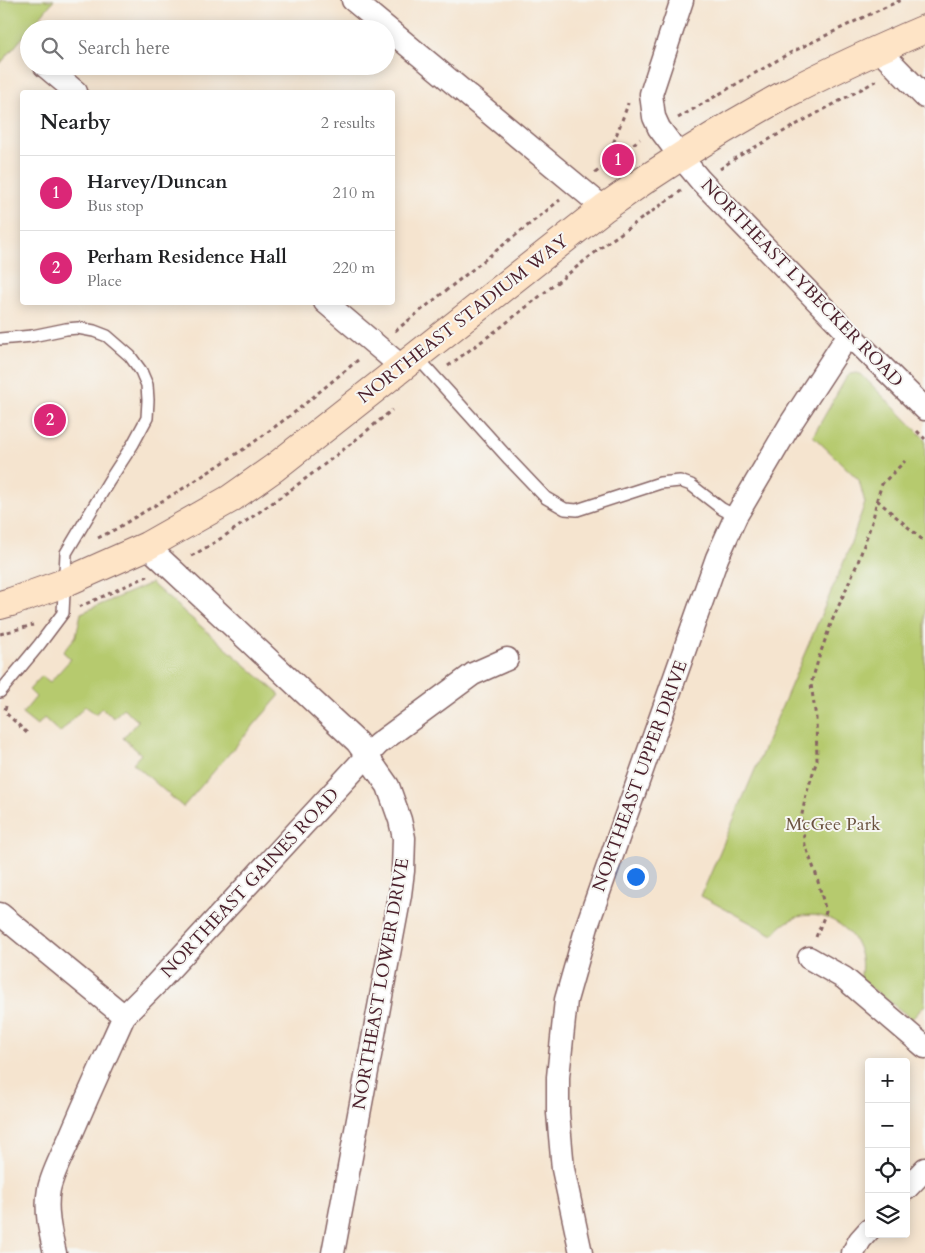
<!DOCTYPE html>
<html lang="en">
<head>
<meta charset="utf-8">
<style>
  body { margin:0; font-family:Cardo,serif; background:#f6f6f6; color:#202124 }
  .controls { position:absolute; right:15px; bottom:15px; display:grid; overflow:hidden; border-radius:5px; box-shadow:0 2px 12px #0003 }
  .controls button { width:45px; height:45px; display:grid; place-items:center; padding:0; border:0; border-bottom:1px solid #e0e0e0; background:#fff; color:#202124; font:25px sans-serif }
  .you { position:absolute; left:635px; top:876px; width:18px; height:18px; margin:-12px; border:4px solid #fff; border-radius:50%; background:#1a73e8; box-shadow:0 0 0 8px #1a73e833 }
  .badge { display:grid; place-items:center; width:32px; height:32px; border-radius:50%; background:#db2777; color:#fff; font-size:16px; font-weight:700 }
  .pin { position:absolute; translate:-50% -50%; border:2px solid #fff; box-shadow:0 1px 5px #0006 }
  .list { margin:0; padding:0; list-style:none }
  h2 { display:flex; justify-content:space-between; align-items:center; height:65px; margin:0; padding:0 20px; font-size:21px }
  h2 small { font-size:16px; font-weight:400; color:#757577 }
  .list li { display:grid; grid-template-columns:32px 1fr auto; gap:15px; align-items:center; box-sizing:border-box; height:75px; padding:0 20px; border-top:1px solid #e0e0e0 }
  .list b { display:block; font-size:19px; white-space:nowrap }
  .list p { margin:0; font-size:16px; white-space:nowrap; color:#757577 }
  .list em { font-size:16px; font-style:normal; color:#757577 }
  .icon { flex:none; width:28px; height:28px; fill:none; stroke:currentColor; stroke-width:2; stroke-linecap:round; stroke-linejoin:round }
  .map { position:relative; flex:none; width:925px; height:1253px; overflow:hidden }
  .search { position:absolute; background:#fff; box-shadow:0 2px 12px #0003; left:20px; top:20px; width:375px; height:55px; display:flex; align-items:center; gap:12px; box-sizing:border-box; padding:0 18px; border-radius:28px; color:#757577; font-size:19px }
  .panel { position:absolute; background:#fff; box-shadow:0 2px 12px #0003; left:20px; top:90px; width:375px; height:215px; border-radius:5px }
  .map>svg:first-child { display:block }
  .green { fill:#b6ca6e; stroke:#80744c }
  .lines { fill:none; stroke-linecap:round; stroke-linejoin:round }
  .service-casing { stroke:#866464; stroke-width:14 }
  .minor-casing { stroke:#866464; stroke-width:25 }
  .secondary-casing { stroke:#866464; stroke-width:30 }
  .path { stroke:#866464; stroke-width:3; stroke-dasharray:4 4; stroke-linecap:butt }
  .service { stroke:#fff; stroke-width:11 }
  .minor { stroke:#fff; stroke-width:22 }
  .secondary { stroke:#fee4c6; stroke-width:28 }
  .labels { text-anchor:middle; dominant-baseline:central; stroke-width:4; stroke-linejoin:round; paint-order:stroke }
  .street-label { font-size:18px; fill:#4a1f2b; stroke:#f6f6f2 }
  .park-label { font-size:18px; fill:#6a523f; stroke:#f6f6f2 }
</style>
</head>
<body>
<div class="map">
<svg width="925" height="1253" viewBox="0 0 925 1253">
  <rect width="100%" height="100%" fill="#f6f6f2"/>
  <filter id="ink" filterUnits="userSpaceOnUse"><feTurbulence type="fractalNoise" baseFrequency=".02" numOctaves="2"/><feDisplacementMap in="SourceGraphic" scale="10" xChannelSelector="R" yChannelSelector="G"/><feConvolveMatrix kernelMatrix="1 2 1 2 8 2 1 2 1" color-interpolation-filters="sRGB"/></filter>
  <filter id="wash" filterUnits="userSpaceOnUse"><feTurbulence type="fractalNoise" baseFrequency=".0096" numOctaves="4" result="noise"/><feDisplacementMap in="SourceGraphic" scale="20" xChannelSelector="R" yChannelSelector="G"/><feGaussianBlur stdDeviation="1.12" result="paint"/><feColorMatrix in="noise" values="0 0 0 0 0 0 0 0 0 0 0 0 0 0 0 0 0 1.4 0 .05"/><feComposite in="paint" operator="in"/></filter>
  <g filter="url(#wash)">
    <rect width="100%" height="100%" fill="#f5e4cf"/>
    <path class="green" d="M 0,0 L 54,0 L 30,29 L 29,29 L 29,30 L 0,64 Z
      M 856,373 L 862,375 L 925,439 L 925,1005 L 912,1019 L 860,979 C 873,927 806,891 773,935 L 701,896 L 845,559 L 865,503 L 859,480 L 813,436 L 846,378 L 850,374 Z
      M 151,583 L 280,695 L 183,807 L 133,763 L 141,754 L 123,738 L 138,721 L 123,708 L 114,718 L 102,708 L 96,714 L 85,706 L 60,733 L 44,718 L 37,726 L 22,714 L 36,697 L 29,690 L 42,676 L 50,682 L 71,659 L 63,652 L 76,636 L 81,613 Z"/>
  </g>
  <g filter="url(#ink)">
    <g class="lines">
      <g class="service-casing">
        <path id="service" d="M 0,339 L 32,336 L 66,329 L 78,328 L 94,331 L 107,336 L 130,356 L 141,371 L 147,385 L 148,400 L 147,418 L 133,444 L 109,481 L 66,553 L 63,613 L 39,645 L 0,692
          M 416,356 L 509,459 L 546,498 L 565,509 L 577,510 L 660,483 L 680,481 L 691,485 L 722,509 L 736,516"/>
      </g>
      <g class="minor-casing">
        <path id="minor" d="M 353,0 L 604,208
          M 682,0 L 651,94 L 654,117 L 659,128 L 680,156 L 700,180 L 849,334 L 925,409
          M 878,49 L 925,97
          M 45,66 L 76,92
          M 325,302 L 402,367
          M 147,546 L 357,742 L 367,756 L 388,786 L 400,820 L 404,838 L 403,871 L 400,895 L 333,1253
          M 0,914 L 124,1016 L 156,984 L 378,744 L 473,674 L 507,659
          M 809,958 L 844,978 L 925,1047
          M 906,1189 L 925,1169
          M 55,1253 C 50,1232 45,1210 49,1189 C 53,1171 64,1152 71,1135 C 88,1095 106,1056 124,1016
          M 581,1253 L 563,1169 L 558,1113 L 558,1077 L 566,1000 L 588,923 L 717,558 L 736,516 L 791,423 L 849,334
          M 853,1253 L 860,1240 L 869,1230"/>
      </g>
      <g class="secondary-casing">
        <path id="secondary" d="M 0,605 L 11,602 L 64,583 L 147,546 L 230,499 L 274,468 L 604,208 C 662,167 722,129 784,95 C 830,71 878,49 925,29"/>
      </g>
      <path class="path" d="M 678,118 L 788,54 L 864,17 L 901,0
        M 605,165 L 627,107 L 628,103
        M 720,169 L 737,157 L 878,80
        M 595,173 L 640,139
        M 395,331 L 560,200
        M 448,366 L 501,327 L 607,243 L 681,191
        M 917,431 L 925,439
        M 877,500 L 925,542
        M 98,538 L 114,530 L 187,486 L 250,445 L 295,412 L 358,360
        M 191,556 C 216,543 239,526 262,510 C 307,479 350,445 392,410
        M 79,607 L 148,576
        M 0,634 L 33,625
        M 6,706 L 5,710 L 7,714 L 29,735
        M 816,937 L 826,912 L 816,874 L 805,845 L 801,819 L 806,795 L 817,760 L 816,718 L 811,684 L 820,654 L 832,621 L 858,562 L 873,519 L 877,499 L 882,484 L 905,461"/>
      <use href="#service" class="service"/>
      <use href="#minor" class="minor"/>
      <use href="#secondary" class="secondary"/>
    </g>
  </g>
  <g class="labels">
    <g class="street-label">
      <text transform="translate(802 283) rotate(46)">NORTHEAST LYBECKER ROAD</text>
      <text transform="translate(463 319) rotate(-38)">NORTHEAST STADIUM WAY</text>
      <text transform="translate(640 776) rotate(-70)">NORTHEAST UPPER DRIVE</text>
      <text transform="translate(250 883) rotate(-47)">NORTHEAST GAINES ROAD</text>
      <text transform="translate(381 984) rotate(-80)">NORTHEAST LOWER DRIVE</text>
    </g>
    <g class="park-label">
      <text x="833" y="824">McGee Park</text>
    </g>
  </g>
</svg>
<div class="controls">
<button>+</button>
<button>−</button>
<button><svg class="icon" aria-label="locate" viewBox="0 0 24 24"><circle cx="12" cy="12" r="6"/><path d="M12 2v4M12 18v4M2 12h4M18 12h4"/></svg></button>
<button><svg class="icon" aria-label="layers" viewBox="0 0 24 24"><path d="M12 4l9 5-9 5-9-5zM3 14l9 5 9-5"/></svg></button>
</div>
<div class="you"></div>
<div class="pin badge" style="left:618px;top:160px">1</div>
<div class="pin badge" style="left:50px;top:420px">2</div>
<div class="search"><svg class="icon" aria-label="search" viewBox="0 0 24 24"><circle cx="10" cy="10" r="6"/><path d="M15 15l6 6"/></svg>Search here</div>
<section class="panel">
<h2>Nearby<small>2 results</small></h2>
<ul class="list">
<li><span class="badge">1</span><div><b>Harvey/Duncan</b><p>Bus stop</p></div><em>210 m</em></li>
<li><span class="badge">2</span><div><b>Perham Residence Hall</b><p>Place</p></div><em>220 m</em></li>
</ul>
</section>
</div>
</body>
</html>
